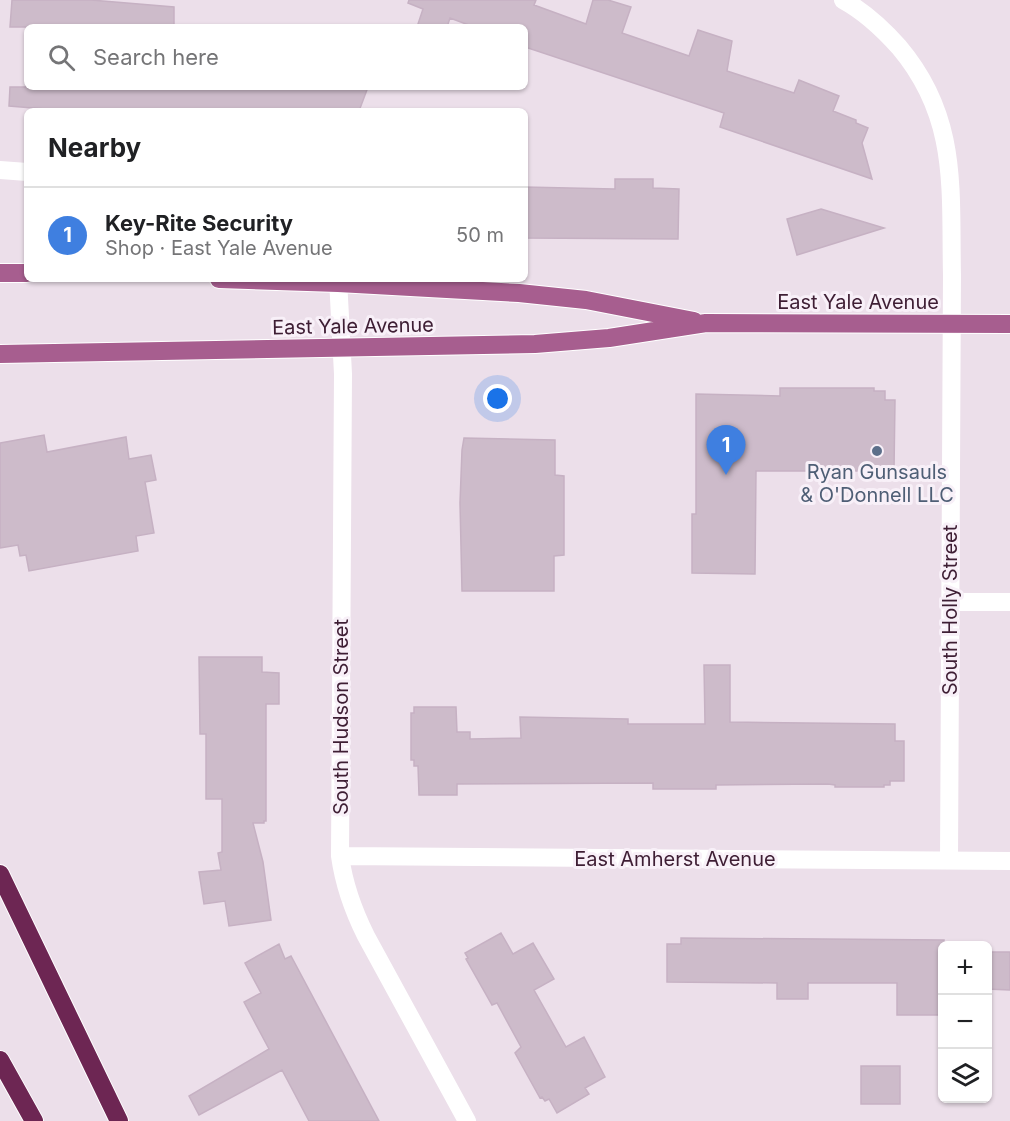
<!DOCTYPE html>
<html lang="en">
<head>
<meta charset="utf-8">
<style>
  body { margin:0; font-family:Inter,sans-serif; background:#f2f2f2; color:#202124 }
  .controls { position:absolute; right:18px; bottom:18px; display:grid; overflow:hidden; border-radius:9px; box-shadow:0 2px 4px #0004 }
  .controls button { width:54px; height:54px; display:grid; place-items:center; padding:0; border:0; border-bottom:2px solid #e0e0e0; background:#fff; color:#202124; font:30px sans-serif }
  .you { position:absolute; left:498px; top:399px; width:21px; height:21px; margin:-15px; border:4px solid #fff; border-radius:50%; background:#1a73e8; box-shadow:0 0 0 9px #1a73e833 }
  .badge { display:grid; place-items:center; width:39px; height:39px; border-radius:50%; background:#338578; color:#fff; font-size:20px; font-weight:700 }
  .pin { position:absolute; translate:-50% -50px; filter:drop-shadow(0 2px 3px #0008) }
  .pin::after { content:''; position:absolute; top:32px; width:21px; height:18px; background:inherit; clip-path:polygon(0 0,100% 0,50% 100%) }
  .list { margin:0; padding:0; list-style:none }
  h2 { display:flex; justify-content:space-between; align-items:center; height:78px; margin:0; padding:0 24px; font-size:26px }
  h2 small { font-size:20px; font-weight:400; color:#757577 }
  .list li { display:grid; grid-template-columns:39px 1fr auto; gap:18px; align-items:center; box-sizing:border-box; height:96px; padding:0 24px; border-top:2px solid #e0e0e0 }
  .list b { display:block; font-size:22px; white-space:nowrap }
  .list p { margin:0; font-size:20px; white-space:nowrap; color:#757577 }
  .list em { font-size:20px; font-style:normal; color:#757577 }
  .icon { flex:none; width:33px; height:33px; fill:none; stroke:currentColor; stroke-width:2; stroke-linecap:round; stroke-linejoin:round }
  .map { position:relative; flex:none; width:1010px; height:1121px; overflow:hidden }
  .search { position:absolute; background:#fff; box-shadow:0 2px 4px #0004; left:24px; top:24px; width:504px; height:66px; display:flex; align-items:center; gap:15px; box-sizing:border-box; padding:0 21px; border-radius:9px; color:#757577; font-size:22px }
  .panel { position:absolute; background:#fff; box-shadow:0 2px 4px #0004; left:24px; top:108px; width:504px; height:174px; border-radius:9px }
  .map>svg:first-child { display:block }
  .building { fill:#cdbbca; stroke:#c6b1c3; stroke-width:1.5 }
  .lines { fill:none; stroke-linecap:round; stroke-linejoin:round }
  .major-casing { stroke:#fff; stroke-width:20 }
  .highway-casing { stroke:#fff; stroke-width:20 }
  .minor { stroke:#fff; stroke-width:18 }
  .major { stroke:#a75e8f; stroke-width:18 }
  .highway { stroke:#6d2653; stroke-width:18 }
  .service-dot { fill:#5c6f8a; stroke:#f8f0f8; stroke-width:2 }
  .labels { text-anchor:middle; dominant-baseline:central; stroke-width:6; stroke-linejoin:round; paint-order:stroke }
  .street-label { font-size:20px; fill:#3e1e34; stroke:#f8f0f8 }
  .service-label { font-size:20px; fill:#4e5e75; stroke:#f8f0f8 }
</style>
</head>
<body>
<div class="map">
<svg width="1010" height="1121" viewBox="0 0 1010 1121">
  <rect width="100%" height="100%" fill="#ecdfea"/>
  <path class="building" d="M 12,0 L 91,0 L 174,7 L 174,27 L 10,27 Z
    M 409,0 L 536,0 L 534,5 L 586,24 L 593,0 L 608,0 L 631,7 L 622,33 L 689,56 L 698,30 L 732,41 L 727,71 L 794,93 L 799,80 L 839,96 L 833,111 L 856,120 L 856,123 L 868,128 L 862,143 L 872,179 L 720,127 L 724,113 L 525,47 L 525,27 L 474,27 L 450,18 L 447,27 L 417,27 L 423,9 L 408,3 Z
    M 10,87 L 368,87 L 359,111 L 70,111 L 9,106 Z
    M 615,179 L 653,179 L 653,188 L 679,189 L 678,239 L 525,238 L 525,187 L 615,189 Z
    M 821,209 L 884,228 L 797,255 L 787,219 Z
    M 780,388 L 874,388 L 874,391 L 885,391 L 885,400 L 895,400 L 894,471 L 756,471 L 755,574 L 692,573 L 692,514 L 696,514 L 696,394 L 780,396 Z
    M 44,435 L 47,452 L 126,437 L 129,459 L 151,455 L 156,480 L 145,482 L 154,533 L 136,536 L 138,551 L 29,571 L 26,555 L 20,556 L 18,545 L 0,548 L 0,443 Z
    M 464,438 L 555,440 L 555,475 L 564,476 L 564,555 L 554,556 L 554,591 L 462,591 L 460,503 L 462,450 Z
    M 199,657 L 262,657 L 262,672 L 279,673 L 279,704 L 266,704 L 266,821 L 264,821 L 264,823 L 253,823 L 263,862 L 271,920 L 229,926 L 225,901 L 204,904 L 199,872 L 221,870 L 218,853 L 222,852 L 222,799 L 206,799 L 206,734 L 200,734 Z
    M 704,665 L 730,665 L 730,722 L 895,724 L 895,741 L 904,741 L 904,781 L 890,781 L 890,785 L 884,785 L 884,787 L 835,787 L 835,785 L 828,784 L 716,785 L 716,789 L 653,789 L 653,783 L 457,784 L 457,795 L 419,795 L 418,766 L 414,766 L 414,760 L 411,760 L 411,713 L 414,713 L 414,707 L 456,707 L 457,732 L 470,732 L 470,739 L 521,738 L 520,717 L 628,719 L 628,724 L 705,724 Z
    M 501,933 L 513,954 L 533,943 L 554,979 L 534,990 L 566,1047 L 584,1037 L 605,1077 L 585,1088 L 589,1094 L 557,1113 L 549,1099 L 545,1101 L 542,1097 L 540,1098 L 515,1053 L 521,1047 L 497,1003 L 492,1005 L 466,959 L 468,958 L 465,953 Z
    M 681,938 L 944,940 L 942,1015 L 897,1015 L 897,983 L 808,983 L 808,999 L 777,999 L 777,983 L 667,982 L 667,944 L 681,944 Z
    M 279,944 L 285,959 L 291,956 L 379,1121 L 309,1121 L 282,1070 L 199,1115 L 189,1096 L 269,1049 L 244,1002 L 261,993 L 245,963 Z
    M 987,952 L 1010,952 L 1010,990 L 987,989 Z
    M 861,1066 L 900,1066 L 900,1104 L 861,1104 Z"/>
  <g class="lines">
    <g class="major-casing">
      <path id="major" d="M 0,273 L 27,273
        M 219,279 L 338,283 L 519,293 L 586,300 L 694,321
        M 0,354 L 535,344 L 609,338 L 706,323 L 1010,324"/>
    </g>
    <g class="highway-casing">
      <path id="highway" d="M 0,874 L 119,1121
        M 0,1060 L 34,1121"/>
    </g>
    <path class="minor" d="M 843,0 C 865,12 883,29 899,47 C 959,118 950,189 952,275 L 949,860
      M 0,170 L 27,172
      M 338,279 L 343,374 L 340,856 C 344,885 353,910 366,936 L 467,1121
      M 950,602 L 1010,602
      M 340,856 L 1010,861"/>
    <use href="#major" class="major"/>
    <use href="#highway" class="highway"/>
  </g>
  <circle class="service-dot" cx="877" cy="451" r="6"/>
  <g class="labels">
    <g class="street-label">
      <text x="858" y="302">East Yale Avenue</text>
      <text transform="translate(353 326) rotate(-1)">East Yale Avenue</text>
      <text transform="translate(950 610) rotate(-90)">South Holly Street</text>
      <text transform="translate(341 717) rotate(-90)">South Hudson Street</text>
      <text x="675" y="859">East Amherst Avenue</text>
    </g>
    <g class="service-label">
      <text x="877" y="472">Ryan Gunsauls<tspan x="877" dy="23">&amp; O'Donnell LLC</tspan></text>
    </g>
  </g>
</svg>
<div class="controls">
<button>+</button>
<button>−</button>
<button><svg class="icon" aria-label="layers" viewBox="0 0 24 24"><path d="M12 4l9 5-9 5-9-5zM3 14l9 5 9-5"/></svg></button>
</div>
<div class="you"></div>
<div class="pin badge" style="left:726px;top:475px;background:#3f7fe0">1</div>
<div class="search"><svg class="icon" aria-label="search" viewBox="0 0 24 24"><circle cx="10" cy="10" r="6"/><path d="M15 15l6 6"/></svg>Search here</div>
<section class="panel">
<h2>Nearby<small></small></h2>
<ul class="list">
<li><span class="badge" style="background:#3f7fe0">1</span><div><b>Key-Rite Security</b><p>Shop · East Yale Avenue</p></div><em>50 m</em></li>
</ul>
</section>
</div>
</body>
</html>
